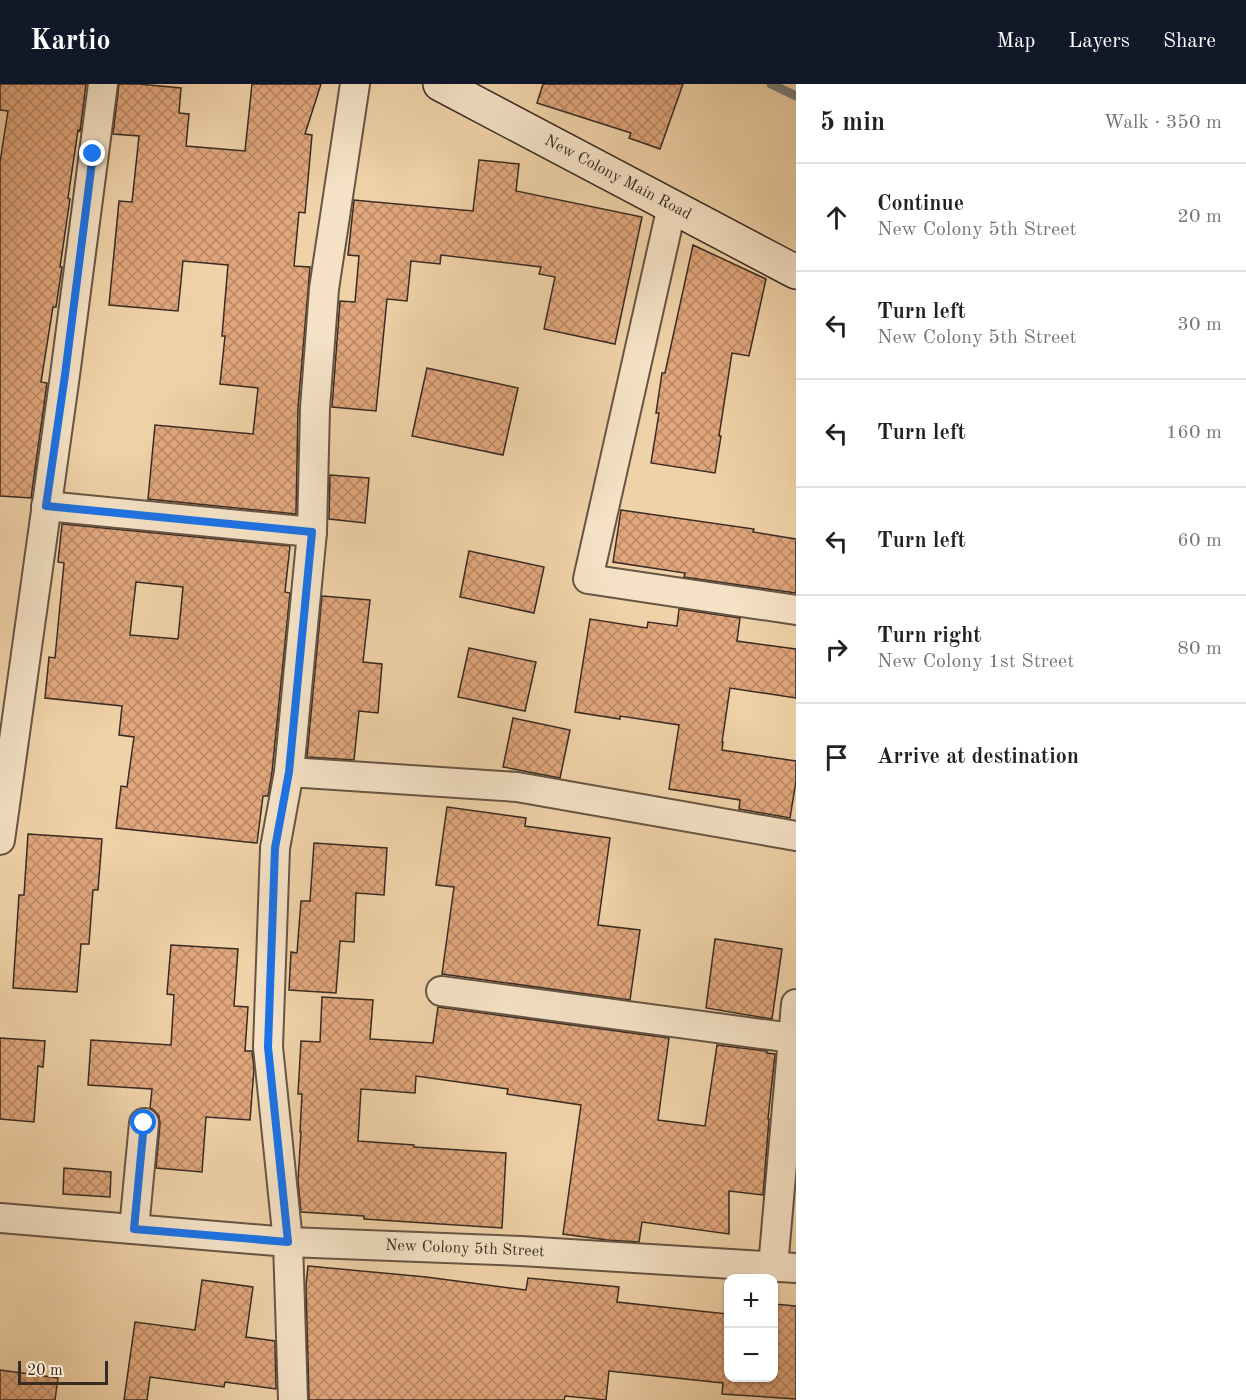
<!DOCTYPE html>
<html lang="en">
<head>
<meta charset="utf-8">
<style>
  body { margin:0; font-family:"Old Standard TT",serif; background:#f2f2f2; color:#222 }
  .controls { position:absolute; right:18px; bottom:18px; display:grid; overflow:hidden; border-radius:12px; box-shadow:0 2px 4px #0004 }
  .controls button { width:54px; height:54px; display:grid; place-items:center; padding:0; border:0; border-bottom:2px solid #e0e0e0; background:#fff; color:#222; font:30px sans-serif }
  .scale { position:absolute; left:18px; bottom:15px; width:90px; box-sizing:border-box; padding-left:6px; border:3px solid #382b23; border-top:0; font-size:16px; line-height:21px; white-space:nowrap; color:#382b23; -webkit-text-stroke:4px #f5e2c6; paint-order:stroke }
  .stop { position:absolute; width:18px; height:18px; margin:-14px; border:4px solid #1a73e8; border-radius:50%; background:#fff }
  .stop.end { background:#1a73e8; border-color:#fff; box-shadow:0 2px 6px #0008 }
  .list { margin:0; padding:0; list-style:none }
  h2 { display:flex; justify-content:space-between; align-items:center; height:78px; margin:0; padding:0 24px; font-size:26px }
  h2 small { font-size:20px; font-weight:400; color:#767676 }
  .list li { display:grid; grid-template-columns:39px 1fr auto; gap:18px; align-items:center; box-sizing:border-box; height:108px; padding:0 24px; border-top:2px solid #e0e0e0 }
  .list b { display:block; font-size:22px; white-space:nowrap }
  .list p { margin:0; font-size:20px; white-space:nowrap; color:#767676 }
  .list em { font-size:20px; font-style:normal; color:#767676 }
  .icon { flex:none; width:33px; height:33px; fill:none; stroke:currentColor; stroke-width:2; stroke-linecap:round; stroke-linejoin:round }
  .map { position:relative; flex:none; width:796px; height:1316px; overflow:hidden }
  header { display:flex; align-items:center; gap:36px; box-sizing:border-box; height:84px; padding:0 30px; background:#111827; color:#fff }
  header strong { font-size:28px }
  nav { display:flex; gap:33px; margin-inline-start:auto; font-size:21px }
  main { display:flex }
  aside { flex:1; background:#fff }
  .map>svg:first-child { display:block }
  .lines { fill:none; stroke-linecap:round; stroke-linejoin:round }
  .stream { stroke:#757e79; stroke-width:9 }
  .building { fill:url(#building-cross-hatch); stroke:#382b23; stroke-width:1.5; fill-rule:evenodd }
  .street-casing { stroke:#654; stroke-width:32 }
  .secondary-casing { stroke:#382b23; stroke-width:36 }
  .street { stroke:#f5e2c6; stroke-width:28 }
  .secondary { stroke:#f5e2c6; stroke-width:33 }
  .route { stroke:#1a73e8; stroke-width:8 }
  .labels { text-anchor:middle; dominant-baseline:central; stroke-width:6; stroke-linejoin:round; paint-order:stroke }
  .street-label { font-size:16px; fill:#382b23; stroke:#f5e2c6 }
</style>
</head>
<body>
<header>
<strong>Kartio</strong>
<nav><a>Map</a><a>Layers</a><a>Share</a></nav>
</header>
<main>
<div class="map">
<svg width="796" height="1316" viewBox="0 0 796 1316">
  <defs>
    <pattern id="building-cross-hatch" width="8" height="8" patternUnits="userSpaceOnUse" patternTransform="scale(1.5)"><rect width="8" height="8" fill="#e1a67c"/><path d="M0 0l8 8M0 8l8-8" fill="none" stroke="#b78765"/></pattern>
  </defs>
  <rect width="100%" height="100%" fill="#f0d2a8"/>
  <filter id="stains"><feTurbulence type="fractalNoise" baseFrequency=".00333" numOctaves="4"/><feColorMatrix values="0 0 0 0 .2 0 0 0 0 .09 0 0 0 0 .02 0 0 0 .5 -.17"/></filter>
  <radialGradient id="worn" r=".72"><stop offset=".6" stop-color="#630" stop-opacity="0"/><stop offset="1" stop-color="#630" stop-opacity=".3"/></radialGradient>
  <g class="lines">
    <path class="stream" d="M 771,0 L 796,12"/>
  </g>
  <path class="building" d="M 0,0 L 86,0 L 80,47 L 78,46 L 68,114 L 70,115 L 60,183 L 62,183 L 56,223 L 53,223 L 41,298 L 47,299 L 31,414 L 0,412 L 0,78 L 8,27 L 0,26 Z
    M 119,0 L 139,0 L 181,4 L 179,29 L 189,30 L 186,62 L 245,67 L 252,0 L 321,0 L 305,50 L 312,51 L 305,129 L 299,128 L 294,182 L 310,183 L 298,324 L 296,430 L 148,415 L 155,341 L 253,350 L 258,304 L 220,300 L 225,252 L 222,252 L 228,181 L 183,177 L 178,227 L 109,221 L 119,117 L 132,118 L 139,52 L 113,50 Z
    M 543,0 L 683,0 L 660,65 L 629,54 L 631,49 L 537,19 Z
    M 479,76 L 519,80 L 516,107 L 642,133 L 615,260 L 544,245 L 555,193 L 539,190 L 541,183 L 441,171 L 440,180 L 411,177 L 407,217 L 387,215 L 376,327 L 332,323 L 340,217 L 355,218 L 359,172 L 348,171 L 354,116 L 473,127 Z
    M 693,161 L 766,195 L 749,272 L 732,269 L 719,352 L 721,352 L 715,389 L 651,379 L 659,329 L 656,329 L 662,289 L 665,289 Z
    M 427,284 L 518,304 L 503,371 L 412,352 Z
    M 330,391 L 369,394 L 365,439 L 329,435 Z
    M 621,426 L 754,445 L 753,448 L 796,455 L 796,509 L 684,493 L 685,489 L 613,478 Z
    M 62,440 L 290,462 L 285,508 L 290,509 L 272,688 L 268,712 L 263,712 L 257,759 L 116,744 L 121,702 L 127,703 L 134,653 L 119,651 L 122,622 L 45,614 L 49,573 L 55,574 L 64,479 L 58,478 ZM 136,498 L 183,503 L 178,555 L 130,551 Z
    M 469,467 L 544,483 L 534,529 L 460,513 Z
    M 322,512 L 370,516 L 363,578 L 382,580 L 378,629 L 359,627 L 354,676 L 307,673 Z
    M 679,525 L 740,534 L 737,557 L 796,565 L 796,614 L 730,604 L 722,658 L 723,658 L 722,666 L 796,677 L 796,697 L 790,734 L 739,725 L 740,716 L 669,705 L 679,641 L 620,632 L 620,635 L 575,628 L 590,535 L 647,544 L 648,538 L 677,542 Z
    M 469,564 L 536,578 L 525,627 L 458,613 Z
    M 513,634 L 570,646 L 560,694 L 503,683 Z
    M 447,723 L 526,734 L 525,742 L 610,754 L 598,841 L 640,846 L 630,916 L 442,890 L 454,803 L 436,801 Z
    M 28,750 L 102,755 L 98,806 L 93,806 L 89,860 L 81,860 L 77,908 L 13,904 L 19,811 L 24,811 Z
    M 314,759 L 387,764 L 384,811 L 356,809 L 354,858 L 340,857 L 336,909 L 289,906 L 291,868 L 297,869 L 301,817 L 310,817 Z
    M 715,855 L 782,865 L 772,935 L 706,924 Z
    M 171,861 L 238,865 L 234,922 L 248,923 L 245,967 L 252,967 L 254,985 L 250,1036 L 206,1033 L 202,1088 L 156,1084 L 160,1040 L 159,1032 L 154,1026 L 150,1024 L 152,1005 L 88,1001 L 91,956 L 171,961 L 174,911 L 167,910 Z
    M 322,913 L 373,916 L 370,955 L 433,959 L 438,923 L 669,954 L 658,1036 L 705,1042 L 717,961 L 767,967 L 767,969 L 775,970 L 768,1035 L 769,1035 L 763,1111 L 729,1107 L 729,1150 L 642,1138 L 639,1158 L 607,1156 L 563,1150 L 581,1021 L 507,1010 L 508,1005 L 416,992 L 415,1009 L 361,1005 L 358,1057 L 414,1061 L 414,1063 L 506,1069 L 502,1144 L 364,1135 L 364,1132 L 301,1128 L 298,1097 L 301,1048 L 300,1048 L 302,1010 L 298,1010 L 301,957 L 320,958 Z
    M 0,954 L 45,957 L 43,983 L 38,982 L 34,1038 L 0,1035 Z
    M 64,1084 L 111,1088 L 110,1113 L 63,1110 Z
    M 308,1182 L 426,1193 L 526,1206 L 528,1194 L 619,1203 L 617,1218 L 727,1230 L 729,1215 L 729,1293 L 774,1293 L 774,1220 L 796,1222 L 796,1315 L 722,1310 L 723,1299 L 609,1287 L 606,1316 L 565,1312 L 564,1316 L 309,1316 L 306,1201 Z
    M 202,1196 L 253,1203 L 246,1253 L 275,1257 L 276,1305 L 225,1298 L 224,1303 L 150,1293 L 147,1316 L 124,1316 L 135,1238 L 195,1246 Z
    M 0,1286 L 58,1294 L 55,1316 L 0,1316 Z"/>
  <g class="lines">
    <g class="street-casing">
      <g id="street">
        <path d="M 672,122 L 588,495 L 796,526"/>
        <path d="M 46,422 L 312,448"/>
        <path d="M 289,688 L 517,703 L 796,752"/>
        <path d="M 0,756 L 65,291 L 103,0"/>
        <path d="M 441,907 L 792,954"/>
        <path id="s1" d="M 0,1134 L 288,1158 L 521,1167 L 796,1184"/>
        <path d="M 134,1145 L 144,1039"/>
        <path d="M 773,1183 L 796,920"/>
        <path d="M 293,1316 L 288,1158 L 268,963 L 275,764 L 289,688 L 312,448 L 315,324 L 324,205 L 355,0"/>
      </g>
    </g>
    <g class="secondary-casing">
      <g id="secondary">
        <path id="s2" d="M 440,0 L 796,188"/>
      </g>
    </g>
    <use href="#street" class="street"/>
    <use href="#secondary" class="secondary"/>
  </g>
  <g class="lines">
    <path class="route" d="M 93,70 L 65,291 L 46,422 L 312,448 L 289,688 L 275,764 L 268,963 L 288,1158 L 134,1145 L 144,1039"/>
  </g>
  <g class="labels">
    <g class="street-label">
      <text stroke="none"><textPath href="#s2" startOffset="201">New Colony Main Road</textPath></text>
      <text stroke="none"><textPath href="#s1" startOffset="466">New Colony 5th Street</textPath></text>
    </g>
  </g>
  <rect width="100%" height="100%" filter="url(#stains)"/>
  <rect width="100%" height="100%" fill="url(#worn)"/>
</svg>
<div class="controls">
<button>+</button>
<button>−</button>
</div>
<div class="scale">20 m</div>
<div class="stop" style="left:144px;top:1039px"></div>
<div class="stop end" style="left:93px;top:70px"></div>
</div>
<aside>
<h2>5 min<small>Walk · 350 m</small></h2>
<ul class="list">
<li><svg class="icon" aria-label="ahead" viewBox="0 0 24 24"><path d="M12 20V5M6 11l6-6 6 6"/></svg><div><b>Continue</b><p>New Colony 5th Street</p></div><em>20 m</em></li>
<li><svg class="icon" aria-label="left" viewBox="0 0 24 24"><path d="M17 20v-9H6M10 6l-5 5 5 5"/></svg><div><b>Turn left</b><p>New Colony 5th Street</p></div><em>30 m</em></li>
<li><svg class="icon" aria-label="left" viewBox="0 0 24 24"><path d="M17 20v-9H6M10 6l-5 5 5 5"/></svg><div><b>Turn left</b></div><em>160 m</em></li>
<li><svg class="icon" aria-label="left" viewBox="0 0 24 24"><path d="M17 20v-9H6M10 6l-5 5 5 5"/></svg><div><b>Turn left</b></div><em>60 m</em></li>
<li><svg class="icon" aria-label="right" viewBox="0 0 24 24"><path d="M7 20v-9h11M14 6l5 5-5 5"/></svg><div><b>Turn right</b><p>New Colony 1st Street</p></div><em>80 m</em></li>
<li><svg class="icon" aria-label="arrive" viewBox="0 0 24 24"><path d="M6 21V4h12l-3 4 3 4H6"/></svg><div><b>Arrive at destination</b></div></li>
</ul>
</aside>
</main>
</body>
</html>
